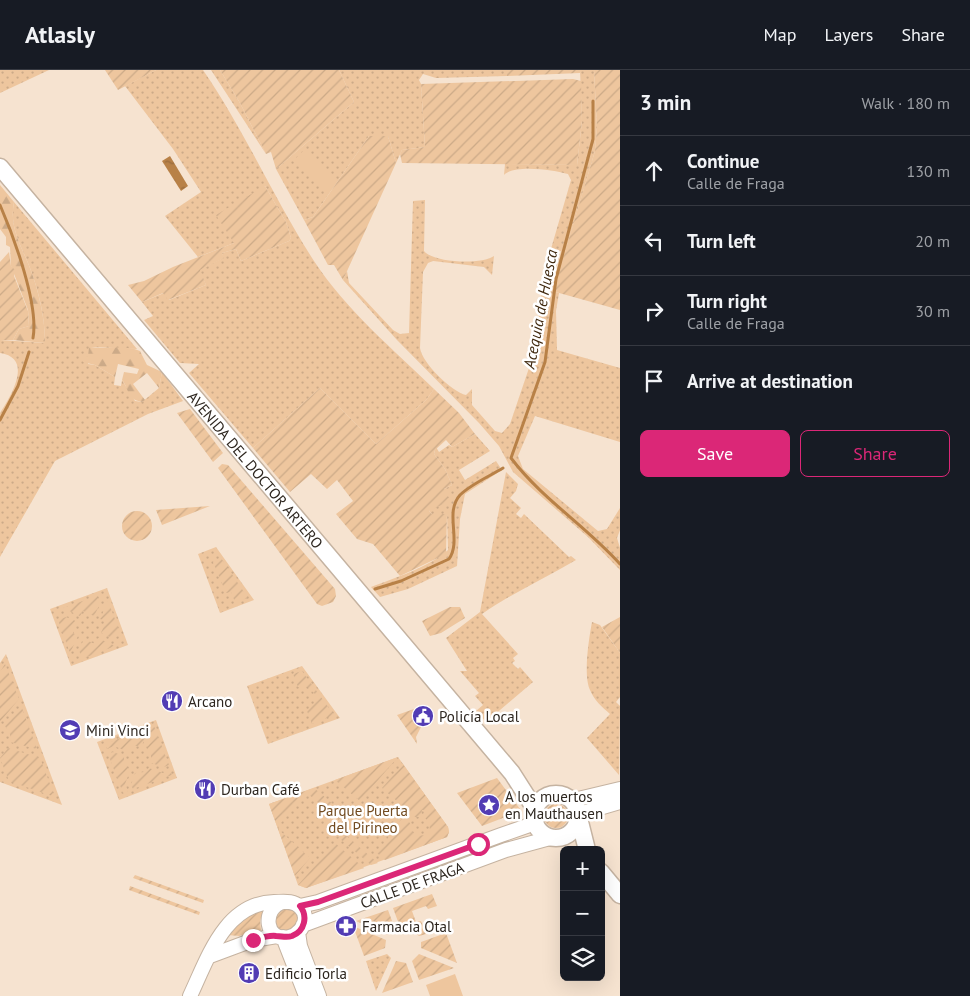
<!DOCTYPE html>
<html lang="en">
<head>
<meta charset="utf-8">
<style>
  body { margin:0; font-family:"PT Sans",sans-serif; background:#20242c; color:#f1f3f6 }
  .controls { position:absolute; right:15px; bottom:15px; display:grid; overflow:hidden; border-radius:8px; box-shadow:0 5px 20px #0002 }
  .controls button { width:45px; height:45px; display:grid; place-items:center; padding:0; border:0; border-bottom:1px solid #363941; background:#171b24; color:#f1f3f6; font:25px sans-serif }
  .stop { position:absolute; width:15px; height:15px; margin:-11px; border:4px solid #db2777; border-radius:50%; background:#fff }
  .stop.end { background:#db2777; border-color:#fff; box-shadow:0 1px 5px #0008 }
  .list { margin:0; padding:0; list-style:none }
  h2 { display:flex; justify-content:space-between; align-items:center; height:65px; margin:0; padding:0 20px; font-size:21px }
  h2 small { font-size:16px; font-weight:400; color:#9ea1a6 }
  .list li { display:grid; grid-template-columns:32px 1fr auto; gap:15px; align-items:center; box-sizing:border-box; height:70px; padding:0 20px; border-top:1px solid #363941 }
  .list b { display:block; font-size:19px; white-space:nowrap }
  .list p { margin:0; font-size:16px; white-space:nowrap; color:#9ea1a6 }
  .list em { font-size:16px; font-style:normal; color:#9ea1a6 }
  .actions { display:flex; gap:10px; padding:15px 20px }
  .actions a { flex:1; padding:11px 0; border:1px solid #db2777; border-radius:8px; text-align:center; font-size:18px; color:#db2777 }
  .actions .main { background:#db2777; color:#fff }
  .icon { flex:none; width:28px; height:28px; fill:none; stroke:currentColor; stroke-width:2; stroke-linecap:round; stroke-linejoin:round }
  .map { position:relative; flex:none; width:620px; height:926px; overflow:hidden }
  header { display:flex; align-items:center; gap:30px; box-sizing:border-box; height:70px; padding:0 25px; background:#171b24; border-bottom:1px solid #363941 }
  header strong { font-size:24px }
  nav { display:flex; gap:28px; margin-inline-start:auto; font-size:18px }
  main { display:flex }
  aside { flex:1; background:#171b24 }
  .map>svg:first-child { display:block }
  .grass { fill:url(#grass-dots) }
  .forest { fill:url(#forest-firs) }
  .garden { fill:url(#garden-furrows) }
  .pitch { fill:#eec69e }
  .water { fill:url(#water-ripples) }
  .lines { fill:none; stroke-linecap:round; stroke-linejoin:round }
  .stream { stroke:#b88147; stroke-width:3 }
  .secondary-casing { stroke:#c5b3a1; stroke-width:16 }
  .primary-casing { stroke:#c5b3a1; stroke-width:19 }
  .secondary { stroke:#fff; stroke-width:14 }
  .primary { stroke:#fff; stroke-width:16 }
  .route { stroke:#db2777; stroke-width:6 }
  .labels { text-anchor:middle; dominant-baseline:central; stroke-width:5; stroke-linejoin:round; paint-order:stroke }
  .street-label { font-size:15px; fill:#2d261f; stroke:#fff }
  .poi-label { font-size:15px; fill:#2d261f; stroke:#fff; text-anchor:start }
  .park-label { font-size:15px; fill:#724b20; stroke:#fff }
  .water-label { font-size:16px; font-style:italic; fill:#40290f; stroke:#fff }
</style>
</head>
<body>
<header>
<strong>Atlasly</strong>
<nav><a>Map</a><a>Layers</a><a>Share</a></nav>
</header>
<main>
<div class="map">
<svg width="620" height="926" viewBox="0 0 620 926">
  <defs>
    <pattern id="grass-dots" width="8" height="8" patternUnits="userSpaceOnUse" patternTransform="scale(1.25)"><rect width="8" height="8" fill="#eec69e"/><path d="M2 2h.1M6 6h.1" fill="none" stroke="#ca8" stroke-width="1.8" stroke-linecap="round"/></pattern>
    <pattern id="forest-firs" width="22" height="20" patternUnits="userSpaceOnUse" patternTransform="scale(1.25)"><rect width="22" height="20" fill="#eec69e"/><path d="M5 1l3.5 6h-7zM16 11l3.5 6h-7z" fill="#ca8"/></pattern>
    <pattern id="garden-furrows" width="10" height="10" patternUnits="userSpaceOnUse" patternTransform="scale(1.25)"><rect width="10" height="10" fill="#eec69e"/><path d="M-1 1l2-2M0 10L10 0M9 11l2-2" fill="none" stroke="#ca8"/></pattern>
    <pattern id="water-ripples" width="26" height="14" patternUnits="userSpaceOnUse" patternTransform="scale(1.25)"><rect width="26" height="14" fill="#b88147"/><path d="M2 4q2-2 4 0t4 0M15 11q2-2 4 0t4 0" fill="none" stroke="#96693b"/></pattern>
  </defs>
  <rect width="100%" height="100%" fill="#f6e3d0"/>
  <path class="grass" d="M 0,0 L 49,0 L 0,23 Z
    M 156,0 L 203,0 C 245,61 274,129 314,191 C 346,240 393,279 434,319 L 426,330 L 376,374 L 320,318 L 253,378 L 189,303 L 199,294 L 180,293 L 144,250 L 153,246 L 142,232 L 164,223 L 169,230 L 206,215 L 199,200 L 223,188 L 222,183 L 236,179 L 241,191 L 289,171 L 291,168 L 286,152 L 265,116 L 234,173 L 198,187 L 165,146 L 201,122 L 173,79 L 125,16 Z
    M 211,0 L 220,0 L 240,33 L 266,84 Z
    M 339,0 L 507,0 L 507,6 L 436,8 L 423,4 L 419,10 L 421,14 L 425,77 L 402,80 L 396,93 L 388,66 L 369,66 L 313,147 L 304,150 L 276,99 L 354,32 Z
    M 580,0 L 594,0 L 597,57 L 595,81 L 565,183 L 560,181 L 552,221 L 559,223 L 556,241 L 557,280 L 620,298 L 620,372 L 535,346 L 518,386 L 523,399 L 598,461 L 607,459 L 620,438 L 620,460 L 617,468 L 620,478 L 620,500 L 588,467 L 513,402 L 499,376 L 479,353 L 397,270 L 343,210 L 347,201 L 349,213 L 393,260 L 400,264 L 409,263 L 413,131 L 425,130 L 424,181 C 434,193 481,195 494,186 L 492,205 L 484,197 L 433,191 L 428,193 L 423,202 L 420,278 C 422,293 452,322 466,325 L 472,319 L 472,335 L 495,361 L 502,363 L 510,354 L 529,298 L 538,255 L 544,203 L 571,110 L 568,104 C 554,100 514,94 504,105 L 505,94 L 577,95 L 582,51 Z
    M 14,132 L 137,279 L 91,277 L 88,294 L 95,295 L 115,307 L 114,315 L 121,316 L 122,310 L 135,331 L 142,332 L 159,318 L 162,302 L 183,331 L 148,344 L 55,391 L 0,487 L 0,343 C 11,326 34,288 0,283 L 0,270 L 45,273 C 45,247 39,222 30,198 C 21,175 9,158 14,132 Z
    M 475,364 L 490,381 L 459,400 L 465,410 L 496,391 L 502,400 L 465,424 L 460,449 L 457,496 L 408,519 L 380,527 L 371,517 C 395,508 429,497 448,480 L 447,444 L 432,444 L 429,441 L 444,419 L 452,415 L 445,399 L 434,384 L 436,377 L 439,382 L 449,375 L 452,377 Z
    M 506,402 L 518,414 L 516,421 L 510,428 L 521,438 L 516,444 L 521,448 L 524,444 L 569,487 L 571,486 L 576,490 C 544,509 512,523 482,544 L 518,584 L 513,588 L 515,591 L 512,593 L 518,599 L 520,597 L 533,612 L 486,652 L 476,641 L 483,635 L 475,626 L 479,623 L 460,601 L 467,601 L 446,568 L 480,542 Z
    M 216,477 L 254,530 L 220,543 L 198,484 Z
    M 107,518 L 128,575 L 71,596 L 50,539 Z
    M 592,552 L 600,555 L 620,583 L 620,627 L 616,632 L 620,636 L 619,705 L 587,668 L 610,644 C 602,637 594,630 590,620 C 583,605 589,568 592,552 Z
    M 6,584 L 62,735 L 0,712 L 0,593 Z
    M 302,596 L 340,648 L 268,674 L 247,616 Z
    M 156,650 L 177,708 L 119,730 L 97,672 Z
    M 398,687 L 448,757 L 449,762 L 447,767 L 306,818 L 298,815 L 269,734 Z
    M 387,884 L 391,888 L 376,921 L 366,891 Z"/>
  <path class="forest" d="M 0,115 L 14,132 C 9,158 21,175 30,198 C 39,222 45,248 45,273 L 13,270 L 19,259 L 29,256 L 28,240 L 11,196 L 10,177 L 6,175 L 6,167 L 0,159 Z
    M 91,277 C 107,280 125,274 140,281 L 147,295 L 162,302 L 159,318 L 147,303 L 133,314 L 145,330 L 142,332 C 126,329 130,320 122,310 L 124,302 L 137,304 L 139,299 L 118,294 L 115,307 L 95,295 L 83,292 L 82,288 L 88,286 L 89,278 Z"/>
  <path class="garden" d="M 105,0 L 156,0 L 118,20 Z
    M 220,0 L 339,0 L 354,32 L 276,99 L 271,82 L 266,84 L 240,33 Z
    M 507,0 L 580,0 L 580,3 L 507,6 Z
    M 594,0 L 620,0 L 620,240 L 552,221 L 561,181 L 565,182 L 595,81 L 597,57 Z
    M 573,9 L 581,11 L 582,51 L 577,95 L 402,93 L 400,84 L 402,80 L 425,77 L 421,14 Z
    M 369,66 L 388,66 L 396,93 L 343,210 L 334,195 L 328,195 L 304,150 L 313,147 Z
    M 265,116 L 286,152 L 291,168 L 289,171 L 241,191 L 236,179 L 222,183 L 224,188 L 200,200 L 206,215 L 168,230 L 163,223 L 142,232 L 128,215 L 144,211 L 173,197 L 234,173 L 216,145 Z
    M 9,182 L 11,196 L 15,200 L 14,206 L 28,241 L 29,256 L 19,259 L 13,270 L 0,270 L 0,192 Z
    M 320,318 L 376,374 L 426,330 L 434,319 L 459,343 L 475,364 L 452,377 L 446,370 L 435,380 L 434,384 L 445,399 L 452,415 L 444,419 L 450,431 L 429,441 L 432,444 L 447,444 L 446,484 L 400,506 L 373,474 L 357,469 L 336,444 L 353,431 L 337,410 L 327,419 L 311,404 L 290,422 L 253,378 Z
    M 190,339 L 223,383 L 213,392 L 177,343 Z
    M 222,394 L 228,395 L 335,519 L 336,526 L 333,532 L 322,536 L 317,534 L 218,398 Z
    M 210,436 L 162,455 L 156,440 Z
    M122 456a15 15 0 1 1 30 0a15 15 0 1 1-30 0Z
    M 221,488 L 248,528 L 235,532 L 231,522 L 226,523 L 213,492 Z
    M 97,526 L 100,534 L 94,546 L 83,541 L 80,546 L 63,538 Z
    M 108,531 L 121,565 L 112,568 L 101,563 L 106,551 L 100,549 Z
    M 450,537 L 460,537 L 465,548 L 441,563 L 430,566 L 422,551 Z
    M 66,547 L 78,552 L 73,563 L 78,566 L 70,583 L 58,550 Z
    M 620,547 L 620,583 L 602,557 Z
    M 98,568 L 115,576 L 82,589 L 79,580 L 84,569 L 95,574 Z
    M 5,594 L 19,629 L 0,652 L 0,602 Z
    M 302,601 L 334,645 L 312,654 L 307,641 L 314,634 L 315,624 L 308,617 L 298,617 L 293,604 Z
    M 22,638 L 37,679 L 10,672 L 10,664 L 5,656 Z
    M 414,639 L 421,657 L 416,667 L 417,674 L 397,645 Z
    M 154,656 L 169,695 L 164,697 L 151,693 L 151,685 L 147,679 L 152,665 L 149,658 Z
    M 144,659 L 146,664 L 142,676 L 133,676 L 126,681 L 114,676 L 107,679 L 105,674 Z
    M 8,678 L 40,688 L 55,727 L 9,711 L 0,688 Z
    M 113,682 L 124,686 L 124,693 L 130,701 L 125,714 L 128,721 L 123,723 L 108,684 Z
    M 398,687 L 360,731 L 335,710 Z
    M 403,694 L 448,757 L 449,762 L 447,767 L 385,790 L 377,783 L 403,747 L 410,753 L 411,761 L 417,766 L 425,765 L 430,760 L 429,752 L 425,748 L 428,743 L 427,740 L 422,740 L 421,747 L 415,747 L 382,718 Z
    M 149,698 L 163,703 L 170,700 L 172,705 L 133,719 L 131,715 L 135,703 L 144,702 Z
    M 497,708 L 520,739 L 516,743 L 482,756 L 457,723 Z
    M 314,718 L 347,746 L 341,752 L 307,723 L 278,756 L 279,760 L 310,788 L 295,806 L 269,734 Z
    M544 746a12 12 0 1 1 24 0a12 12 0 1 1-24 0Z
    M 343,763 L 378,793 L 371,795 L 339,768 Z
    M 335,773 L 364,798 L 306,818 L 298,815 Z
    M 135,805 L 204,830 L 203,833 L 133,808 Z
    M 130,816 L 200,842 L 199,845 L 129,820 Z
    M 432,824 L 437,836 L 428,839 L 426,836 L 412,841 L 416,852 L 421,851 L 426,864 L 419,866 L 411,859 L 400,857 L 393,838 Z
    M 264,838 L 260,851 L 261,860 L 239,866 L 228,865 L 241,850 Z
    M 289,838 L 295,841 L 299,847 L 297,857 L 285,862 L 275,857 L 274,847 L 279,841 Z
    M 388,840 L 395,859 L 388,865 L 356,851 Z
    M 353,856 L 386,870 L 385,878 L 364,886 Z
    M 446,863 L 457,893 L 421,878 L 421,872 Z
    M 419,884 L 454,898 L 419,910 L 412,891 Z
    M 396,891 L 406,893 L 413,912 L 382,923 Z"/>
  <path class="pitch" d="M 305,79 L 338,110 L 326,122 L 293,91 Z
    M 455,904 L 463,926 L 430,926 L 426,915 Z"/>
  <path class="water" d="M 170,86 L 188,116 L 181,121 L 162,91 Z"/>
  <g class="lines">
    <path class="stream" d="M 593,31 L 593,69 L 556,209 L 545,292 L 511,388 C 542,429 586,456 620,494
      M 0,135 C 14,167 39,235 33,268
      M 0,350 L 18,316 L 29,282
      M 375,519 L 401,511 L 449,489 C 462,470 444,443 460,425 C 471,414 490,406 503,398"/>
    <g class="secondary-casing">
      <path id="secondary" d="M 569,728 L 578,729 L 620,719
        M 579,744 L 620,732
        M 300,836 L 318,832 L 501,765 L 527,756 L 534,750
        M 303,855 L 506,780 L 550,768
        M 298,862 L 300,876 L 319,926
        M 283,867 L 306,926
        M 210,886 L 253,870 L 277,866
        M 190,926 C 208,888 225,833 274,832 C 283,832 293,830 300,837 C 311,847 302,864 289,867 C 265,873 261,838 283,832"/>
    </g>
    <g class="primary-casing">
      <g id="primary">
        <path id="s1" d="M 0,97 L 512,703 L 535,739"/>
        <circle cx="556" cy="746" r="22"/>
        <path d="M 579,748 L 587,780"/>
        <path d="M 601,802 L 620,825"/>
      </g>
    </g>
    <use href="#secondary" class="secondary"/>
    <use href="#primary" class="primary"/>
  </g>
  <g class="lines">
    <path class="route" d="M 253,870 C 260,868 269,865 276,866 C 282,866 286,868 292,866 C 305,861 308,846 300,836 L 318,832 L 478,774"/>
  </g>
  <defs>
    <g id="restaurant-disc" transform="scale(1.125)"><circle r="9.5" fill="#523cb4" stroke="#fff"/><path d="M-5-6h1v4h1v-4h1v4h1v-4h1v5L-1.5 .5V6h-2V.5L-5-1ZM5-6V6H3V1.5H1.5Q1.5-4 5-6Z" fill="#fff"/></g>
    <g id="civic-disc" transform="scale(1.125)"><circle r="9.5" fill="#523cb4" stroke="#fff"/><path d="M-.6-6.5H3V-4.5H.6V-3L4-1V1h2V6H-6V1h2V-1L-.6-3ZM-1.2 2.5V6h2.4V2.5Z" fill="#fff"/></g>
    <g id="school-disc" transform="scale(1.125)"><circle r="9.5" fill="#523cb4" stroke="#fff"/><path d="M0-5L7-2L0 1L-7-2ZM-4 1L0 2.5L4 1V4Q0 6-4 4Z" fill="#fff"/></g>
    <g id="sight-disc" transform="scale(1.125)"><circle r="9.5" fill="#523cb4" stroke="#fff"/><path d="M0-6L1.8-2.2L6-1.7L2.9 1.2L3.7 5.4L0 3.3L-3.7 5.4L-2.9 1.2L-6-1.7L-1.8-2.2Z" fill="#fff"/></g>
    <g id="pharmacy-disc" transform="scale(1.125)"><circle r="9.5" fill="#523cb4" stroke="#fff"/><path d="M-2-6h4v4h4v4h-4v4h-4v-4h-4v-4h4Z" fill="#fff"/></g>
    <g id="building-disc" transform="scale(1.125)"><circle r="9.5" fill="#523cb4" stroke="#fff"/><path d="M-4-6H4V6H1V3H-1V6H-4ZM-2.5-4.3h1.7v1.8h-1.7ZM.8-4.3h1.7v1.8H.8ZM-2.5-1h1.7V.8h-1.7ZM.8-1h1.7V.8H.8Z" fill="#fff"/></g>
  </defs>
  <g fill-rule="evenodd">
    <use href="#restaurant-disc" x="172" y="631"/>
    <use href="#civic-disc" x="423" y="646"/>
    <use href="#school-disc" x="70" y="660"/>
    <use href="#restaurant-disc" x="205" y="719"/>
    <use href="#sight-disc" x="489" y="735"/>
    <use href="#pharmacy-disc" x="346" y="856"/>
    <use href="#building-disc" x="249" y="903"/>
  </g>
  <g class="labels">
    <g class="street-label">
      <text stroke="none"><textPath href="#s1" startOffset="396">AVENIDA DEL DOCTOR ARTERO</textPath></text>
      <text transform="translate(412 815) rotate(-20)">CALLE DE FRAGA</text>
    </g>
    <g class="poi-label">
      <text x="188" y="631">Arcano</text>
      <text x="439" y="646">Policía Local</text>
      <text x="86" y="660">Mini Vinci</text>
      <text x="221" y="719">Durban Café</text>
      <text x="505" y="726">A los muertos<tspan x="505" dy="17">en Mauthausen</tspan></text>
      <text x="362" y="856">Farmacia Otal</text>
      <text x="265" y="903">Edificio Torla</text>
    </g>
    <g class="park-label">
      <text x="363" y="740">Parque Puerta<tspan x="363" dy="17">del Pirineo</tspan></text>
    </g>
    <g class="water-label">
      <text transform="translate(540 239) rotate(-79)">Acequia de Huesca</text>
    </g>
  </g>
</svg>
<div class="controls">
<button>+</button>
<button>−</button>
<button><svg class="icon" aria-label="layers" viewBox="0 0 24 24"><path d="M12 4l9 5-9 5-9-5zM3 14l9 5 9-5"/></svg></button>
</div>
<div class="stop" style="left:478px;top:774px"></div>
<div class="stop end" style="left:253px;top:870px"></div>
</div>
<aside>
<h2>3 min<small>Walk · 180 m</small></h2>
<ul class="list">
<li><svg class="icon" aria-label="ahead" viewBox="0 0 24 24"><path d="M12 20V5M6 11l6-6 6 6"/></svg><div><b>Continue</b><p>Calle de Fraga</p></div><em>130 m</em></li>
<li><svg class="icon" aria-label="left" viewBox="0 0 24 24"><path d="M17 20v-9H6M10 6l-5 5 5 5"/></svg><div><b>Turn left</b></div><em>20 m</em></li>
<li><svg class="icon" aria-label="right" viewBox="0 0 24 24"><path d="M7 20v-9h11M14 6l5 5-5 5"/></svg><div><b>Turn right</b><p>Calle de Fraga</p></div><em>30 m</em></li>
<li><svg class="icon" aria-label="arrive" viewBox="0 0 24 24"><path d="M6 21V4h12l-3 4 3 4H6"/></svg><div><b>Arrive at destination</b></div></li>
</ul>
<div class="actions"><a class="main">Save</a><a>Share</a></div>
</aside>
</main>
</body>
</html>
